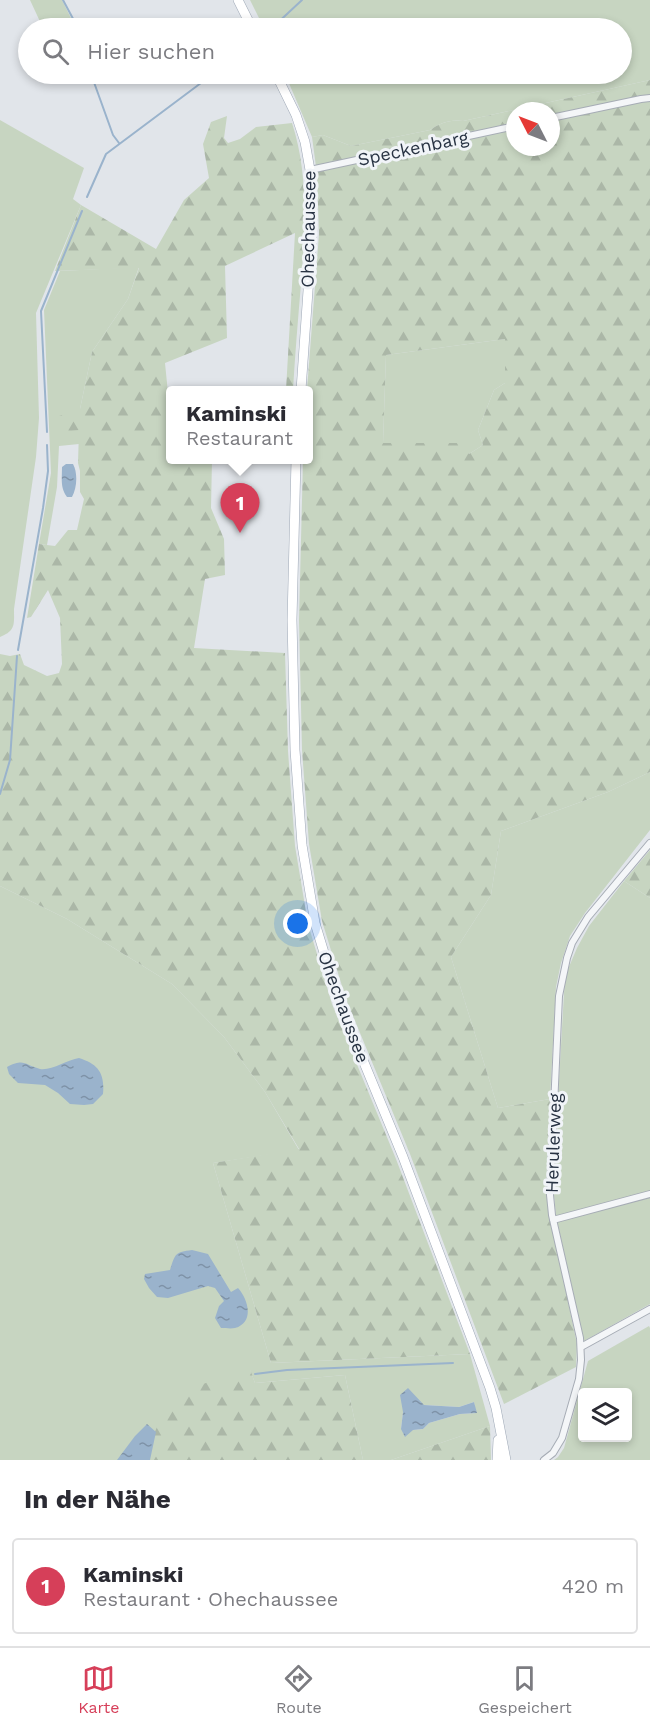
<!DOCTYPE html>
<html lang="de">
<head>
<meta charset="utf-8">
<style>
  body { margin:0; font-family:"Work Sans",sans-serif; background:#f2f2f3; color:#2b2b33 }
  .controls { position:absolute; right:18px; bottom:18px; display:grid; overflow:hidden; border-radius:6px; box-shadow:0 3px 9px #0003 }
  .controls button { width:54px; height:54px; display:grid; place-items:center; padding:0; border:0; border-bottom:2px solid #e1e1e2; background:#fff; color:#2b2b33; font:30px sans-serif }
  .compass { position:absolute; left:506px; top:102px; width:54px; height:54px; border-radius:50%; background:#fff; box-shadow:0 3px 9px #0003; rotate:312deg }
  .you { position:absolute; left:298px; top:924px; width:21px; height:21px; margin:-15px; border:4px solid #fff; border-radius:50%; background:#1a73e8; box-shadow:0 0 0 9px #1a73e833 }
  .badge { display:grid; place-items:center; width:39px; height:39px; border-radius:50%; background:#d63f59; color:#fff; font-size:20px; font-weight:700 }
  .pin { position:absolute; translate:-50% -50px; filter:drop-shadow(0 2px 3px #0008) }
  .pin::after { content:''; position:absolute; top:32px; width:21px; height:18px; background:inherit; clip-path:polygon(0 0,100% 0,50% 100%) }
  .popup { position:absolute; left:166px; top:386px; width:147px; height:78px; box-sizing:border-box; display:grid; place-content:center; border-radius:6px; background:#fff; filter:drop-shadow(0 2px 4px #0005); font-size:20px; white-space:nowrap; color:#7c7c81 }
  .popup b { font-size:22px; color:#2b2b33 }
  .popup::after { content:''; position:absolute; left:50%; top:100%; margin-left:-12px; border:12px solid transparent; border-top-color:#fff }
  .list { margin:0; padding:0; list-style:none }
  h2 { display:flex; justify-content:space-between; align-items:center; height:78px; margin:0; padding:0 24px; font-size:26px }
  h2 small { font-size:20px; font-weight:400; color:#7c7c81 }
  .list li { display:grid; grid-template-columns:39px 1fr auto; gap:18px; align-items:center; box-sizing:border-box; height:96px; margin:0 12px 12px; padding:0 12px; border:2px solid #e1e1e2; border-radius:6px }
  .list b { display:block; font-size:22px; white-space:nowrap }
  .list p { margin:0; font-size:20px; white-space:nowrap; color:#7c7c81 }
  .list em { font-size:20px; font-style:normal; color:#7c7c81 }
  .icon { flex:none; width:33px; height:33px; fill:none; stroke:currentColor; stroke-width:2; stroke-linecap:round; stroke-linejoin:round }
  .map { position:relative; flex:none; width:650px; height:1460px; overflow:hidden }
  .search { position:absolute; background:#fff; box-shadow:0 3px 9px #0003; left:18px; right:18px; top:18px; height:66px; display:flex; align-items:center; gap:15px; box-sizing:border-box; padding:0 21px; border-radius:33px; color:#7c7c81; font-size:22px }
  .sheet { height:186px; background:#fff }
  nav { display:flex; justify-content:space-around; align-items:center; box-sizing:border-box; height:84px; border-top:2px solid #e1e1e2; background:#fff; font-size:16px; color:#7c7c81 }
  nav a { display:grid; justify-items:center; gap:3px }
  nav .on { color:#d63f59 }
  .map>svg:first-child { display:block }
  .green { fill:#c7d5c1; fill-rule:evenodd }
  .forest { fill:url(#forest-firs); fill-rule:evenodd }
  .water { fill:url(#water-ripples) }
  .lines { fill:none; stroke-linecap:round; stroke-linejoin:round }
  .stream { stroke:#9ab3cc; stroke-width:2 }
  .minor-casing { stroke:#a6acb5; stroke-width:8 }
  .primary-casing { stroke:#9fa9b7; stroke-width:10 }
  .minor { stroke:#f4f6f8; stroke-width:6 }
  .primary { stroke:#fff; stroke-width:9 }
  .labels { text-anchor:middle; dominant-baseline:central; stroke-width:6; stroke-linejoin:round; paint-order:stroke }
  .street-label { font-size:18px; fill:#283343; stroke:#f1f4f8 }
</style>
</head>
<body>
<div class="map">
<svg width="650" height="1460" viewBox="0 0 650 1460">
  <defs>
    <pattern id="forest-firs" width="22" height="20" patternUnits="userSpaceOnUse" patternTransform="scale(1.5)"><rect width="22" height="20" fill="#c7d5c1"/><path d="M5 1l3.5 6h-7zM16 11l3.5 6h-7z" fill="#abb7a7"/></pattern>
    <pattern id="water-ripples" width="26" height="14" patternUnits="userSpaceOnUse" patternTransform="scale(1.5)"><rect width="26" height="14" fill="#9ab3cc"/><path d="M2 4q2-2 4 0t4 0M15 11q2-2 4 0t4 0" fill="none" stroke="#7e92a7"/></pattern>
  </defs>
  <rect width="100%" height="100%" fill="#e1e5ea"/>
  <path class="green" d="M 30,0 L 62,0 L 76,28 L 43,28 Z
    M 250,0 L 650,0 L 650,80 L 463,121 C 451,119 440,123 430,130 L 351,146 L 323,135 L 312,137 L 285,74 L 622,74 L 622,28 L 264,28 Z
    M 0,120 L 84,168 L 73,199 L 81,205 L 36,313 L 39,418 L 36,457 L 14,609 C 14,624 16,631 0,637 Z
    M 139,267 L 128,299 L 92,352 L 80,409 L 79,444 L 59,446 L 57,487 L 47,545 L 39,544 L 51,473 L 44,310 L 60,271 Z
    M 505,339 L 505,383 L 494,390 L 478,430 L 483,445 L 469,454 L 383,443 L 386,355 Z
    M 650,772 L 650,830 L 585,913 L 570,936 L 561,963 L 556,987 L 550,1099 L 498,1108 L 451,957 L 491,895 L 501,831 L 608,792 Z
    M 624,881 L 650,898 L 650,1304 L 584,1341 L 556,1216 L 553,1185 L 565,976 L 577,948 L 589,926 Z
    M 0,886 L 67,919 L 172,984 L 224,1037 L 265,1092 L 299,1150 L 213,1163 L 271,1363 L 470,1354 L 490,1426 L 391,1460 L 363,1460 L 345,1375 L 255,1383 L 250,1370 L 143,1460 L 0,1460 ZM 474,1402 L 476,1413 L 460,1414 L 429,1423 L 423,1429 L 413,1430 L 401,1429 L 403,1412 L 424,1405 L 459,1407 Z
    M 649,1326 L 650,1328 L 650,1460 L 554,1460 L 558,1457 L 564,1448 L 588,1361 ZM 582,1392 L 628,1392 L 628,1438 L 582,1438 Z"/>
  <path class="forest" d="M 650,80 L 650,772 L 608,792 L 501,831 L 491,895 L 451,957 L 498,1108 L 550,1099 L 546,1188 L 550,1216 L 577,1344 L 576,1367 L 504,1404 L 410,1154 L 346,999 L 322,921 L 309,844 L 302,750 L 299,620 L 303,460 L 309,460 L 309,390 L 307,390 L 319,234 L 317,174 L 312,137 L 323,135 L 351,146 L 430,130 C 440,123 451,119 463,121 ZM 515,111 L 551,111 L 551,147 L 515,147 ZM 505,339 L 505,383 L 494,390 L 478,430 L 483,445 L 469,454 L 458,443 L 383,443 L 386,355 Z
    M 227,116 L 224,138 L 228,143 L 240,139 L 256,127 L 292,123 C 309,175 305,230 301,284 C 298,319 295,355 293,390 L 286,390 L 295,233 L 225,266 L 227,338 L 165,363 L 171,423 L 171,460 L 212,460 L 211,508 L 224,539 L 225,575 L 205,579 L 194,648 L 285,653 L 288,751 L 295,846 L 308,924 L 332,1004 L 396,1159 L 470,1354 L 271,1363 L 213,1163 L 299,1149 L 265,1092 L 224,1037 L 172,984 L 67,919 L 0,886 L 0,654 L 10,656 L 20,654 L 24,665 L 47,676 L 59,673 L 62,664 L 60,618 L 48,590 L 31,617 L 27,618 L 39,544 L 55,546 L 68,530 L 77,530 L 84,499 L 80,492 L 80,471 L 78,463 L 79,430 L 56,433 L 56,417 L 80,409 L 92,352 L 128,299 L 139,268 L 55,271 L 81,205 L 156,249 L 184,200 L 209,178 L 203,144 L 211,122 Z
    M 650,850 L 650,898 L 624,881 Z
    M 250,1369 L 255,1383 L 345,1375 L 363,1460 L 143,1460 L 171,1394 Z
    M 490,1426 L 491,1460 L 391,1460 Z"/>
  <path class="water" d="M 66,464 L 73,464 C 78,473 77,488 72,497 L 67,497 C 60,488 62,478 62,467 Z
    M 79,1058 C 98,1064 105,1073 103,1094 L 93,1104 L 84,1105 L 70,1104 L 58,1093 L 45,1085 L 18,1083 L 9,1074 L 7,1067 C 25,1058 24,1065 40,1069 C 51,1071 67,1060 79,1058 Z
    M 192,1250 L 208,1254 L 231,1292 L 238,1288 C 248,1299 255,1322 235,1328 C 231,1329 225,1328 221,1328 L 215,1318 L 219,1306 L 224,1301 L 215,1288 L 208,1286 L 168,1298 L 157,1297 L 149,1288 L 144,1279 L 145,1274 L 170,1270 C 175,1254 175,1252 192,1250 Z
    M 408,1388 L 424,1405 L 459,1407 L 474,1402 L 477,1413 L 460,1414 L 429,1423 L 423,1429 L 413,1430 L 405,1437 L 401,1429 L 403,1412 L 400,1395 Z
    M 147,1424 L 156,1432 L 150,1460 L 117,1460 L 135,1436 Z"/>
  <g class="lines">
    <path class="stream" d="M 63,0 L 78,28
      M 272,28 L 302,0
      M 91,74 L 113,135 L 119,143
      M 87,197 L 106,154 L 213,74
      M 47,432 L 41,311 L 82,211
      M 18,650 L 43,508 L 48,471 L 47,445
      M 0,794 L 10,760 L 17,656
      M 255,1374 L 287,1370 L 453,1363"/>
    <g class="minor-casing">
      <path id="minor" d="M 551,118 L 641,99 L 650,98
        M 310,170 L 515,126
        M 553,1220 L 650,1194
        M 581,1347 L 650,1309
        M 544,1460 L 553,1453 L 562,1438 L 579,1379 L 581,1360 L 580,1338 L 552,1215 L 550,1195 L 559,996 L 567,958 L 572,943 L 588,917 L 650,843"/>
    </g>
    <g class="primary-casing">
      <path id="primary" d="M 238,0 L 252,28
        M 276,74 L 296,115 L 305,142 L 310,170 L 312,234 L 301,390
        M 296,460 L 292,620 L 295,750 L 302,845 L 315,923 L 339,1002 L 403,1157 L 490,1388 L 496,1408 L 506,1460
        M 497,1460 L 498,1440"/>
    </g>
    <use href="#minor" class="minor"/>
    <use href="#primary" class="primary"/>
  </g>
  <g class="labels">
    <g class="street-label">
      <text transform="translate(413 148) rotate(-12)">Speckenbarg</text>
      <text transform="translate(308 229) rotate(-89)">Ohechaussee</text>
      <text transform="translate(344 1007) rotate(70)">Ohechaussee</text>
      <text transform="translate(553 1143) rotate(-88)">Herulerweg</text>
    </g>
  </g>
</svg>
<div class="controls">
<button><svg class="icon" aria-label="layers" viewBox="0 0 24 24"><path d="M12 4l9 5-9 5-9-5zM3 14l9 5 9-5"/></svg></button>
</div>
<svg class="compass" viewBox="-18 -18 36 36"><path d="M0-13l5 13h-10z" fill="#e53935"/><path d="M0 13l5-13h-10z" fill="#7c7c81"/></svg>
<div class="you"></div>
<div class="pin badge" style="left:240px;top:533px">1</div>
<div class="popup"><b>Kaminski</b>Restaurant</div>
<div class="search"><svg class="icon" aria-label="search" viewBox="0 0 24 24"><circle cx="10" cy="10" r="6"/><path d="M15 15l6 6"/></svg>Hier suchen</div>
</div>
<section class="sheet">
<h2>In der Nähe<small></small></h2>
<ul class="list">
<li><span class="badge">1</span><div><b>Kaminski</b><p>Restaurant · Ohechaussee</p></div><em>420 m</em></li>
</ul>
</section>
<nav>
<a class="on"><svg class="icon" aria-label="map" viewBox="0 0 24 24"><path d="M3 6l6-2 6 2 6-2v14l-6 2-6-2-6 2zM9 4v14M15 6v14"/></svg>Karte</a>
<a><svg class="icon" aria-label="directions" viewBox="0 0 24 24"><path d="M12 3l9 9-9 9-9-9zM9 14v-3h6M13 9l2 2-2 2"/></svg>Route</a>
<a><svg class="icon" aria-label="saved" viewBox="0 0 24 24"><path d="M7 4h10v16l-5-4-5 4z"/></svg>Gespeichert</a>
</nav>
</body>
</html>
